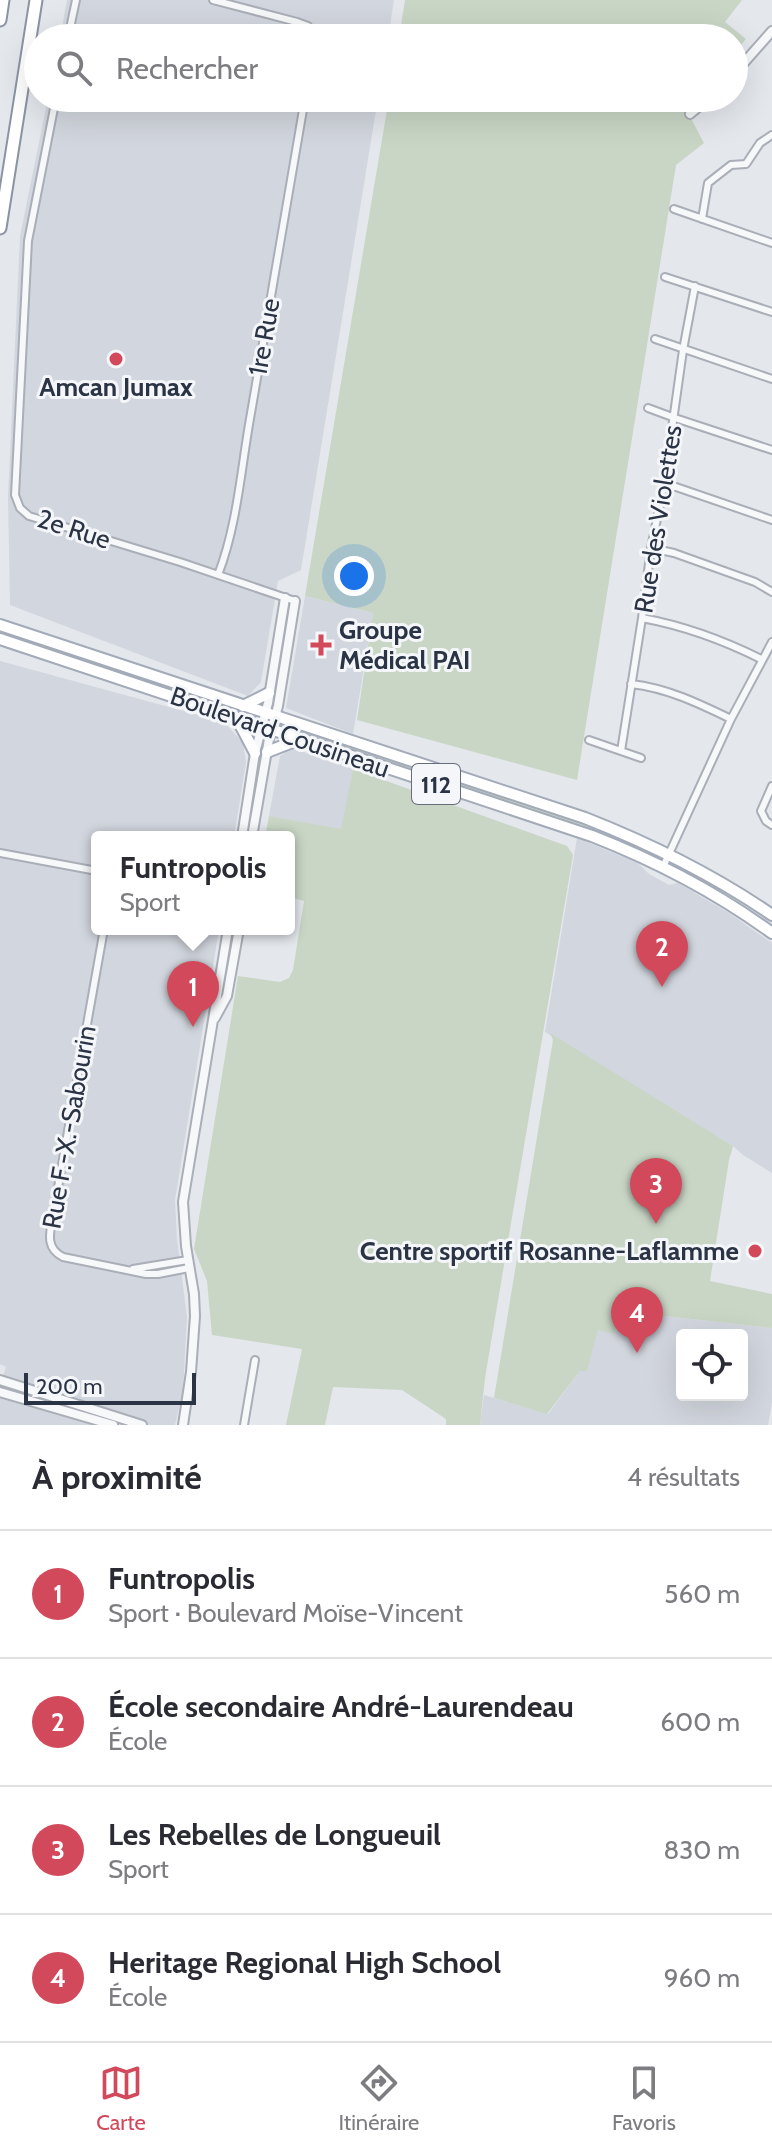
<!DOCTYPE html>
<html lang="fr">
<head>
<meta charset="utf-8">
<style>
  body { margin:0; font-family:Cabin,sans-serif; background:#f2f2f3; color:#2b2b33 }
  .controls { position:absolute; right:24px; bottom:24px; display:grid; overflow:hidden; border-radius:8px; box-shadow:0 8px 32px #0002 }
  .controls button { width:72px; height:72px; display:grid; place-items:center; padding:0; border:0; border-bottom:2px solid #e1e1e2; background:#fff; color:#2b2b33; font:40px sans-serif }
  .scale { position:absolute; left:24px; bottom:20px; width:172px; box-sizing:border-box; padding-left:8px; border:4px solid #2b3445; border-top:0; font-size:22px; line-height:28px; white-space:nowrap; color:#2b3445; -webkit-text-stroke:6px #f4f6f9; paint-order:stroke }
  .you { position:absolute; left:354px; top:576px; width:28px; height:28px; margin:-20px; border:6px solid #fff; border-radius:50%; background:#1a73e8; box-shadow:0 0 0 12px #1a73e833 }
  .badge { display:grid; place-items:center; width:52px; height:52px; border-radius:50%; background:#d1495b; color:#fff; font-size:26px; font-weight:700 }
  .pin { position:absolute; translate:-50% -66px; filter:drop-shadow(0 2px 4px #0008) }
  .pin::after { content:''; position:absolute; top:42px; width:28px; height:24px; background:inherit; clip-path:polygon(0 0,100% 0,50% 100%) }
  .popup { position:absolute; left:91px; top:831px; width:204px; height:104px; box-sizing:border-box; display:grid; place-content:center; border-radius:8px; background:#fff; filter:drop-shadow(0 2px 6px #0005); font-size:26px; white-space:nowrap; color:#7c7c81 }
  .popup b { font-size:30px; color:#2b2b33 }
  .popup::after { content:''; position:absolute; left:50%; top:100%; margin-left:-16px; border:16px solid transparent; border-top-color:#fff }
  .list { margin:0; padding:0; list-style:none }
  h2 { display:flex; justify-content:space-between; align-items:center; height:104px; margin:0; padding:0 32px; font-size:34px }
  h2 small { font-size:26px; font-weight:400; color:#7c7c81 }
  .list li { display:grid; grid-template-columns:52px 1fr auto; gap:24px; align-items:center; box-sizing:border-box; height:128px; padding:0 32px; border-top:2px solid #e1e1e2 }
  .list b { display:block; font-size:30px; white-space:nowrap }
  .list p { margin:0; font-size:26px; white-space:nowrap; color:#7c7c81 }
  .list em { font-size:26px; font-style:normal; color:#7c7c81 }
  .icon { flex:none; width:44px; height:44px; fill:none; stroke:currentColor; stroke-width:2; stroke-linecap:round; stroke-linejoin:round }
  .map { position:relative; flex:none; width:772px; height:1425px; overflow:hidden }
  .search { position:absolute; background:#fff; box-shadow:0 8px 32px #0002; left:24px; right:24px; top:24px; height:88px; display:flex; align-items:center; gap:20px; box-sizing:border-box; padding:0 28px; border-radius:44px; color:#7c7c81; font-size:30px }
  .sheet { height:616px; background:#fff }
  nav { display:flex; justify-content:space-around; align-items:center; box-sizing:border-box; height:112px; border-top:2px solid #e1e1e2; background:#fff; font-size:22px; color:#7c7c81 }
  nav a { display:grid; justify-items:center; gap:4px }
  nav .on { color:#d1495b }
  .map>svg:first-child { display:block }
  .built { fill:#d2d6de; fill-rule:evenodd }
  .green { fill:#c9d6c5 }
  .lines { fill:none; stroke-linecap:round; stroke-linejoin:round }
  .minor-casing { stroke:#a9aeb7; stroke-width:10 }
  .tertiary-casing { stroke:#a9aeb7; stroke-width:12 }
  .primary-casing { stroke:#a3abb8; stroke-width:14 }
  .motorway-casing { stroke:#8b94a3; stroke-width:15 }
  .minor { stroke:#f7f8fa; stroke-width:6 }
  .tertiary { stroke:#f7f8fa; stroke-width:8 }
  .primary { stroke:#fff; stroke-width:10 }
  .motorway { stroke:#fff; stroke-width:11 }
  .poi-dot { fill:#d1495b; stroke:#f4f6f9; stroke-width:3 }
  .labels { text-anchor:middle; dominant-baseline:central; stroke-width:6; stroke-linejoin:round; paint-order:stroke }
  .shield { fill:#f4f6f9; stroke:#676e7b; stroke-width:2 }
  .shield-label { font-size:24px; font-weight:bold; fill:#2b3445 }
  .street-label { font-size:26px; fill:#2b3445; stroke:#f4f6f9 }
  .poi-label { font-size:26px; font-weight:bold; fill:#2b3445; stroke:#f4f6f9 }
</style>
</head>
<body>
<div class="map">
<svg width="772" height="1425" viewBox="0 0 772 1425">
  <rect width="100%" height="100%" fill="#e4e7ec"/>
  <path class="built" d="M 67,0 L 394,0 L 388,38 L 60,38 Z
    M 48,98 L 378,98 L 301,570 L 278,581 L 261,682 L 248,696 L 10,605 L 8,497 L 20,236 Z
    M 305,596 L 373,613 L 353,734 L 286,708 Z
    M 0,661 L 224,722 L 243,743 L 246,762 L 234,837 L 97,837 L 97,929 L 219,929 L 175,1200 L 177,1239 L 187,1317 L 183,1390 L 175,1425 L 0,1425 L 0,1385 L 6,1367 L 0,1364 Z
    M 292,748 L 353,769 L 342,830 L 269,816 L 280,756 Z
    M 577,838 L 638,863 L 649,874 L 669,885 L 678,883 L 729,913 L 772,943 L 772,1173 L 743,1155 L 733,1146 L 545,1032 Z
    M 619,1311 L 772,1328 L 772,1402 L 768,1425 L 480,1425 L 484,1395 L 548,1414 L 580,1371 L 587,1370 L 598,1329 ZM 682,1335 L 742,1335 L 742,1395 L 682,1395 Z"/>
  <path class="green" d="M 405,0 L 742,0 L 725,22 L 746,39 L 734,53 L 734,38 L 399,38 Z
    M 389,98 L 693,98 L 685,107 L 704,143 L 676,165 L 577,780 L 357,720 L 373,613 L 305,596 Z
    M 0,631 L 220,703 L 220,705 L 193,699 L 3,635 Z
    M 320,740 L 343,743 L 609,832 L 608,835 L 594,832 Z
    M 353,769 L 567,846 L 573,855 L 485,1378 L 480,1425 L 446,1425 L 446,1419 L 402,1390 L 333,1387 L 325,1425 L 286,1425 L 302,1349 L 212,1335 L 207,1281 L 194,1249 L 238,976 L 280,982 L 289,978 L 293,970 L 304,901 L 289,897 L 289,837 L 265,837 L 269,816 L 341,829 Z
    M 550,1033 L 733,1146 L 729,1160 L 710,1281 L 772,1294 L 772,1328 L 619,1311 L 614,1334 L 598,1330 L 587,1371 L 580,1371 L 547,1414 L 494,1398 L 553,1040 Z"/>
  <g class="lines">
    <g class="minor-casing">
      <path id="minor" d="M 213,0 L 297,22 L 308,26 L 314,38
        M 68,38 L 76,0
        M 56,98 L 28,241 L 15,495 L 20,508 L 29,516 L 180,562 L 295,601
        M 674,209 L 772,243
        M 702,219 L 708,183 L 731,165 L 746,164 L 760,143 L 772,135
        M 665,277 L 772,312
        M 655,339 L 772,379
        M 648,408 L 675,418 L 772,450
        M 664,485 L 676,487 L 772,520
        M 651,548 L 674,553 L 755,582 L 772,592
        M 218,575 C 238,523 241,467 251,413 C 269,308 287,203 305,98
        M 642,618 C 685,626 723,640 761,659
        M 631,684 C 667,688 698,703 731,719
        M 589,740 L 641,758
        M 621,751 L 642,618 L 651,548 L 664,485 L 683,350 L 695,286
        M 772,786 L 761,811 L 766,821 L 772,825
        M 0,853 L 97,871
        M 663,867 L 731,719 L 772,642
        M 104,929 L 52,1221 C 49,1236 47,1249 63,1257 L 146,1274 L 158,1274 L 189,1268
        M 133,1269 L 188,1260
        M 244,1425 L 255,1360"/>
    </g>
    <g class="tertiary-casing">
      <path id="tertiary" d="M 734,74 L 772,31
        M 690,114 L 709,98
        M 242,837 L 255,753 L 268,703 L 285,598
        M 252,837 L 269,739 L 278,706 L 295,601
        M 215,1018 L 227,996 L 239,929
        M 0,1380 L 142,1425
        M 0,1392 L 113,1425
        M 183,1425 L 191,1372 L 195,1316 L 194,1294 L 186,1246 L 183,1202 L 228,929"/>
    </g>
    <g class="primary-casing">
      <path id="primary" d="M 0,625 L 585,818 C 651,844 714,875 772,915
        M 0,639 L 592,836 C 656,861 717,893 772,933
        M 243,706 L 269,693
        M 236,717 L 255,753
        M 267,752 L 300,739"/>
    </g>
    <g class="motorway-casing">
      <path id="motorway" d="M 0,20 L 3,0
        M 0,228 L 36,0"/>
    </g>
    <use href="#minor" class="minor"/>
    <use href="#tertiary" class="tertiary"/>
    <use href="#primary" class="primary"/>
    <use href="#motorway" class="motorway"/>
  </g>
  <g class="poi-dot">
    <circle cx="116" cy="359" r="8"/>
    <path d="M317 633h8v8h8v8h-8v8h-8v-8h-8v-8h8z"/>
    <circle cx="755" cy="1251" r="8"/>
  </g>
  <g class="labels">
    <rect class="shield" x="412" y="764" width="48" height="40" rx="6"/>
    <g class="shield-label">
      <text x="436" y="784">112</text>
    </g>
    <g class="street-label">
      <text transform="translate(264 337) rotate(-80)">1re Rue</text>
      <text transform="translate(658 519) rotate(-81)">Rue des Violettes</text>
      <text transform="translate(74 529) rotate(18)">2e Rue</text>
      <text transform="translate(280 732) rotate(19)">Boulevard Cousineau</text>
      <text transform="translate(69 1127) rotate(-80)">Rue F.-X.-Sabourin</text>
    </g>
    <g class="poi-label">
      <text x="116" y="387">Amcan Jumax</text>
      <text x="339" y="630" text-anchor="start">Groupe<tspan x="339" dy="30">Médical PAI</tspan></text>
      <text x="739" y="1251" text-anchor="end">Centre sportif Rosanne-Laflamme</text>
    </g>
  </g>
</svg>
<div class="controls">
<button><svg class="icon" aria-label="locate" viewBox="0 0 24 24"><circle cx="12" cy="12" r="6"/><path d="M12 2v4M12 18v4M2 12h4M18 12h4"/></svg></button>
</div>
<div class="scale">200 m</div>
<div class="you"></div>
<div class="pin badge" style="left:193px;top:1027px">1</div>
<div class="popup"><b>Funtropolis</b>Sport</div>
<div class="pin badge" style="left:662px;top:987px">2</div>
<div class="pin badge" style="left:656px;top:1224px">3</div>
<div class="pin badge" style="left:637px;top:1353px">4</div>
<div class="search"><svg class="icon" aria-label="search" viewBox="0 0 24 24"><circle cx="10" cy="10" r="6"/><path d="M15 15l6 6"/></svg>Rechercher</div>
</div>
<section class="sheet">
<h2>À proximité<small>4 résultats</small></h2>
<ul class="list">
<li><span class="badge">1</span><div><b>Funtropolis</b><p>Sport · Boulevard Moïse-Vincent</p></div><em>560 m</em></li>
<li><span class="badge">2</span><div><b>École secondaire André-Laurendeau</b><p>École</p></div><em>600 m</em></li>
<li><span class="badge">3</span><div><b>Les Rebelles de Longueuil</b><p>Sport</p></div><em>830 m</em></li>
<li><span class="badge">4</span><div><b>Heritage Regional High School</b><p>École</p></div><em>960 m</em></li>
</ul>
</section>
<nav>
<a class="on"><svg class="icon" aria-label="map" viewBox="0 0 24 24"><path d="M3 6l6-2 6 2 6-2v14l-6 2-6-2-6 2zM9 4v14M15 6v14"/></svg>Carte</a>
<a><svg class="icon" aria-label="directions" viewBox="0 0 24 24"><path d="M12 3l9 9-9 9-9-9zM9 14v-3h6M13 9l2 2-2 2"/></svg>Itinéraire</a>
<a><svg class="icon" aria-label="saved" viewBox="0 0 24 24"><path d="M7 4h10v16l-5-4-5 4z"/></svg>Favoris</a>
</nav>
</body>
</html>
